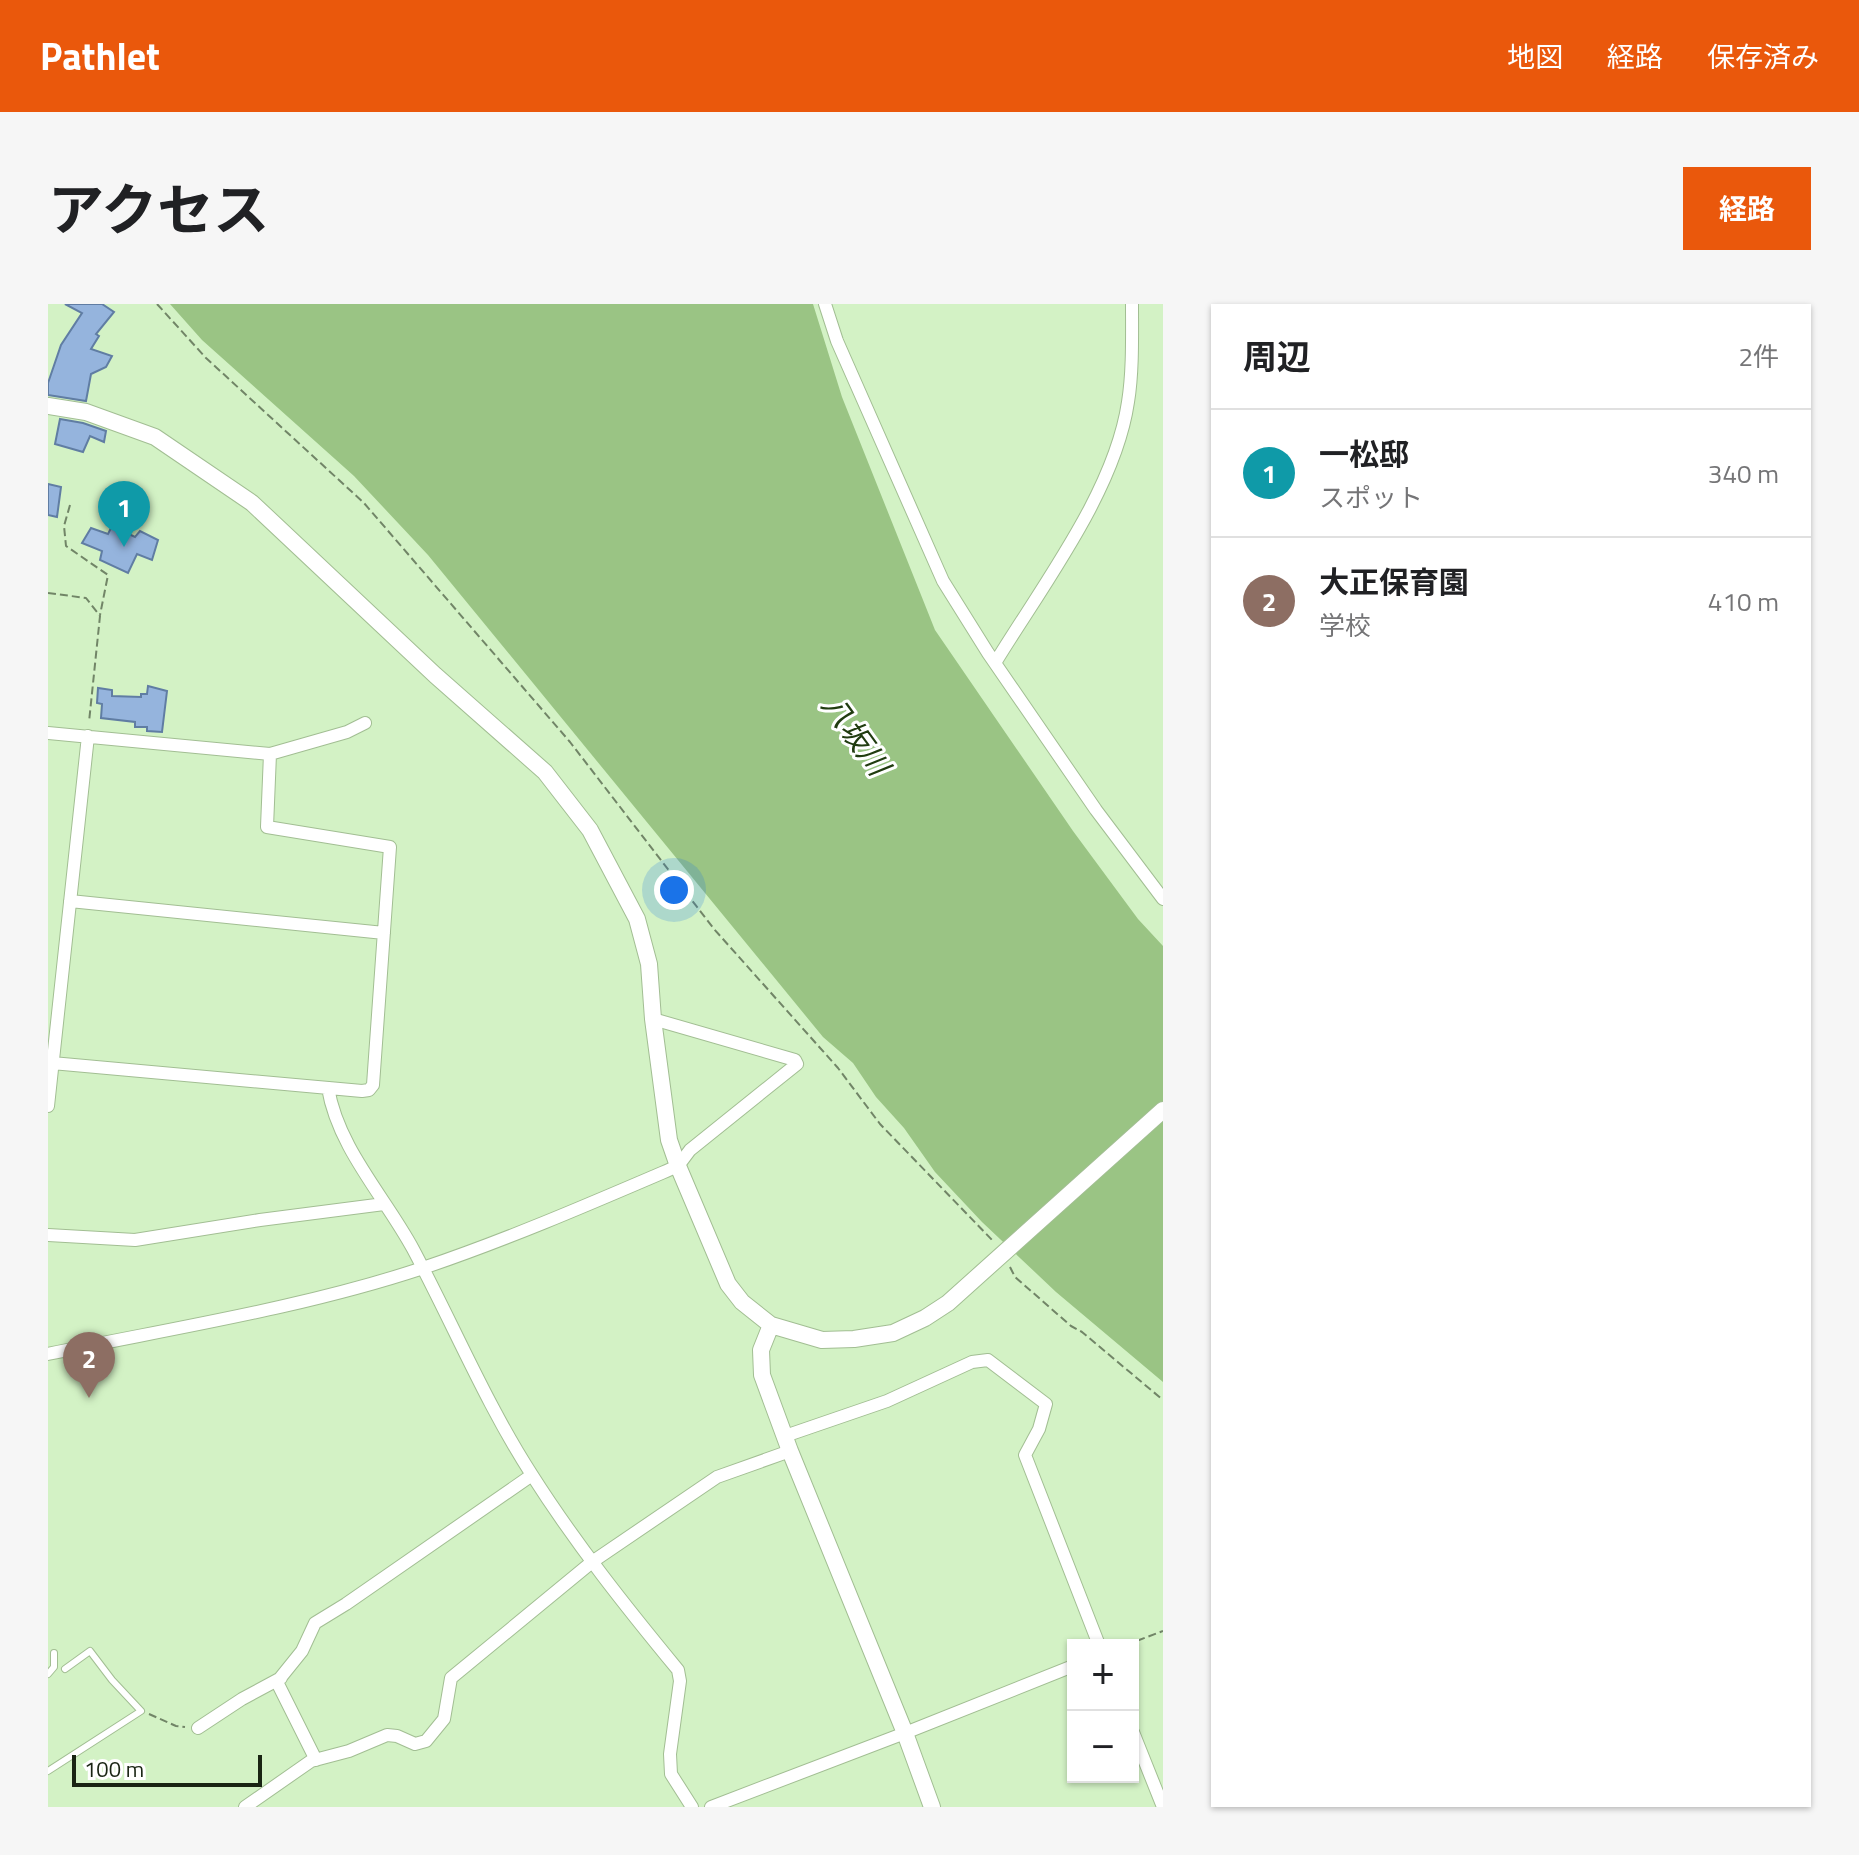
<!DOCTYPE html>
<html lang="ja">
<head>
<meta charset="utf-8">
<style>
  body { margin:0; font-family:"Titillium Web","Noto Sans JP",sans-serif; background:#f6f6f6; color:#202124 }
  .controls { position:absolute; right:24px; bottom:24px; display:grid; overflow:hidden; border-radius:0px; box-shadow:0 2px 6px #0004 }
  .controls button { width:72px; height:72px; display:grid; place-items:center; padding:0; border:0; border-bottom:2px solid #e0e0e0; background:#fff; color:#202124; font:40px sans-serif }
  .scale { position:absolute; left:24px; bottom:20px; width:190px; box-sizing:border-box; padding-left:8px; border:4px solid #192413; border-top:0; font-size:22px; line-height:28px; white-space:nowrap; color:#192413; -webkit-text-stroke:6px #fff; paint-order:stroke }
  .you { position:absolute; left:626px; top:586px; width:28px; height:28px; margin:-20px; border:6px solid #fff; border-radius:50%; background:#1a73e8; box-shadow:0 0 0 12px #1a73e833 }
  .badge { display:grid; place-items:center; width:52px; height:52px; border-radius:50%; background:#ea580c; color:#fff; font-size:26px; font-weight:700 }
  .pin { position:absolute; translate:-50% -66px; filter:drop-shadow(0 2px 4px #0008) }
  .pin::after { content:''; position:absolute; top:42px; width:28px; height:24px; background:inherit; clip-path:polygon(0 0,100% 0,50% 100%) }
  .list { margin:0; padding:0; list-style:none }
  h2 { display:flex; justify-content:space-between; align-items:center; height:104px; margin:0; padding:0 32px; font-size:34px }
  h2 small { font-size:26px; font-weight:400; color:#757577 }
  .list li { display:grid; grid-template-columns:52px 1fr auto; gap:24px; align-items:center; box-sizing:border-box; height:128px; padding:0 32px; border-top:2px solid #e0e0e0 }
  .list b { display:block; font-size:30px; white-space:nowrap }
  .list p { margin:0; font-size:26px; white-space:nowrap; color:#757577 }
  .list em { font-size:26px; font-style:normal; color:#757577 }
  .map { position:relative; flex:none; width:1115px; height:1503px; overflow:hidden; border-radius:0px }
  header { display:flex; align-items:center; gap:48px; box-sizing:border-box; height:112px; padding:0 40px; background:#ea580c; color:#fff }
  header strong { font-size:38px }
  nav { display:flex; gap:44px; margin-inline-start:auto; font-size:28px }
  .intro { display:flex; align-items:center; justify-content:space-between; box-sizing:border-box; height:192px; padding:0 48px }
  h1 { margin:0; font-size:56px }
  .button { padding:20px 36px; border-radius:0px; background:#ea580c; color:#fff; font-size:28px; font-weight:700 }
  main { display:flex; gap:48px; padding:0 48px }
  aside { flex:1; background:#fff; border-radius:0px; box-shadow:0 2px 6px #0004 }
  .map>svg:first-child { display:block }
  .water { fill:#9ac484 }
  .building { fill:#95b4dd; stroke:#607da3; stroke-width:2 }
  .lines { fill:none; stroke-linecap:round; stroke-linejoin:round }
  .service-casing { stroke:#a2be93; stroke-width:8 }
  .minor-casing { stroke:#a2be93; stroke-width:14 }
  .tertiary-casing { stroke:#a2be93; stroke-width:18 }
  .path { stroke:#718567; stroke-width:2; stroke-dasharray:8 4; stroke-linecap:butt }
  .service { stroke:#fff; stroke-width:6 }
  .minor { stroke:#fff; stroke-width:12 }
  .tertiary { stroke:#fff; stroke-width:16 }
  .labels { text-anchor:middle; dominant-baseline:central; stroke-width:6; stroke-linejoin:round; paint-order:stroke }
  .water-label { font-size:30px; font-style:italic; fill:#213c10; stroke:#fff }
</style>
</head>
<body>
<header>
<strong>Pathlet</strong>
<nav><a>地図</a><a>経路</a><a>保存済み</a></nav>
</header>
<div class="intro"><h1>アクセス</h1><a class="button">経路</a></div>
<main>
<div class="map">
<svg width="1115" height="1503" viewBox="0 0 1115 1503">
  <rect width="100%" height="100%" fill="#d3f2c5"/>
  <path class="water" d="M 122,0 L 765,0 L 794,93 L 887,326 L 1025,527 L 1090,615 L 1115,642 L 1115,1078 L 1008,988 L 934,918 L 887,868 L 856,824 L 828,793 L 805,759 L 775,733 L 380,251 L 306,172 L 154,36 Z"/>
  <path class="building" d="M 17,0 L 54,0 L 66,8 L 48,30 L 51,32 L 43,45 L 64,52 L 58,63 L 43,70 L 38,97 L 0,91 L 0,79 L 13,41 L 34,9 Z
    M 12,115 L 35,119 L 58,127 L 56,138 L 42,132 L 35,148 L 7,140 Z
    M 0,180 L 13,183 L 9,213 L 0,211 Z
    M 64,222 L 87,233 L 92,227 L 110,236 L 104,256 L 89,250 L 80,269 L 52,256 L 54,247 L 34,239 L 43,224 L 60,230 Z
    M 100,382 L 119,387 L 114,428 L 99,427 L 99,423 L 87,423 L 87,418 L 53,414 L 54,400 L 49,399 L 50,384 L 64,386 L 64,392 L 93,393 L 93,390 L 99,390 Z"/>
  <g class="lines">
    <g class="service-casing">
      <path id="service" d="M 0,1370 L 6,1363 L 6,1349
        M 0,1467 L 93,1407 L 64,1376 L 42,1347 L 17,1365"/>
    </g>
    <g class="minor-casing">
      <path id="minor" d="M 777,0 L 789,37 L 895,277 L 940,349 L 1048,506 L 1115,595
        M 947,359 C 994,282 1067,187 1080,98 C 1085,67 1084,32 1084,0
        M 0,429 L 222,450 L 299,428 L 317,419
        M 22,597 L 336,629
        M 4,759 L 314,787 L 321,786 L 325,781 L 342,543 L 219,523 L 222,450
        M 280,784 C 290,844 337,893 365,945 C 405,1020 438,1100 484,1171 C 528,1240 578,1303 630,1366 L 632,1377 L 622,1450 L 623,1470 L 644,1503
        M 0,802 L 40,432
        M 0,931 L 87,936 L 212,916 L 336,900
        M 0,1050 C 125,1024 254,1004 375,964 C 461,935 546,898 630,862 L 642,846 L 749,760 L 747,756 L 605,715
        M 737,1132 L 839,1097 L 924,1058 L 940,1056 L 998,1100 L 991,1125 L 977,1151 L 1051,1341
        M 150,1424 L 194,1395 L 233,1374
        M 1085,1428 L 1115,1503
        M 268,1456 L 229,1378 L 254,1347 L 267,1319 L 298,1300 L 484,1171
        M 197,1503 L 263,1457 L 301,1447 L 339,1431 L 349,1432 L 367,1440 L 378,1437 L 396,1415 L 403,1374 L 544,1258 L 669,1173 L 742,1147
        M 663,1503 L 857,1429 L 1025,1362"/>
    </g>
    <g class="tertiary-casing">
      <path id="tertiary" d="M 0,102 L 38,108 L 107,133 L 204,199 L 387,371 L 497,468 L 542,526 L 589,615 L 601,660 L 605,715 L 621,836 L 630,862 L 680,980 L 694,998 L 723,1021 L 774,1036 L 806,1035 L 845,1029 L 877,1014 L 900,999 L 1115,806
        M 723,1021 L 713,1046 L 714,1071 L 742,1147 L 857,1429 L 884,1503"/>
    </g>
    <path class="path" d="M 109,0 L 158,54 L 316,199 L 522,438 L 666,625 L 790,764 L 832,820 L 945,937
      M 22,201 L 16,222 L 18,242 L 60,271 L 52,311
      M 0,289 L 38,294 L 52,312 L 41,418
      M 962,963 L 967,973 L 1023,1022 L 1034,1028 L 1115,1096
      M 1078,1341 L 1115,1327
      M 101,1410 L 128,1422 L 137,1423"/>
    <use href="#service" class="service"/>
    <use href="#minor" class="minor"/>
    <use href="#tertiary" class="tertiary"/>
  </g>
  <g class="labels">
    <g class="water-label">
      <text transform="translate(808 431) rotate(54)">八坂川</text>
    </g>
  </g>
</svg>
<div class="controls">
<button>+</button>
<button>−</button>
</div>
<div class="scale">100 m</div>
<div class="you"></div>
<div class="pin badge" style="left:76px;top:243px;background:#0f9aa8">1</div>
<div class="pin badge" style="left:41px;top:1094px;background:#8d6e63">2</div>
</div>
<aside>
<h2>周辺<small>2件</small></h2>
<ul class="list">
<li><span class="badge" style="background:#0f9aa8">1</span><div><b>一松邸</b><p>スポット</p></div><em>340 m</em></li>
<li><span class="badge" style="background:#8d6e63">2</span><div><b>大正保育園</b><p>学校</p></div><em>410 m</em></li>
</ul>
</aside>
</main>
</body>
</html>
